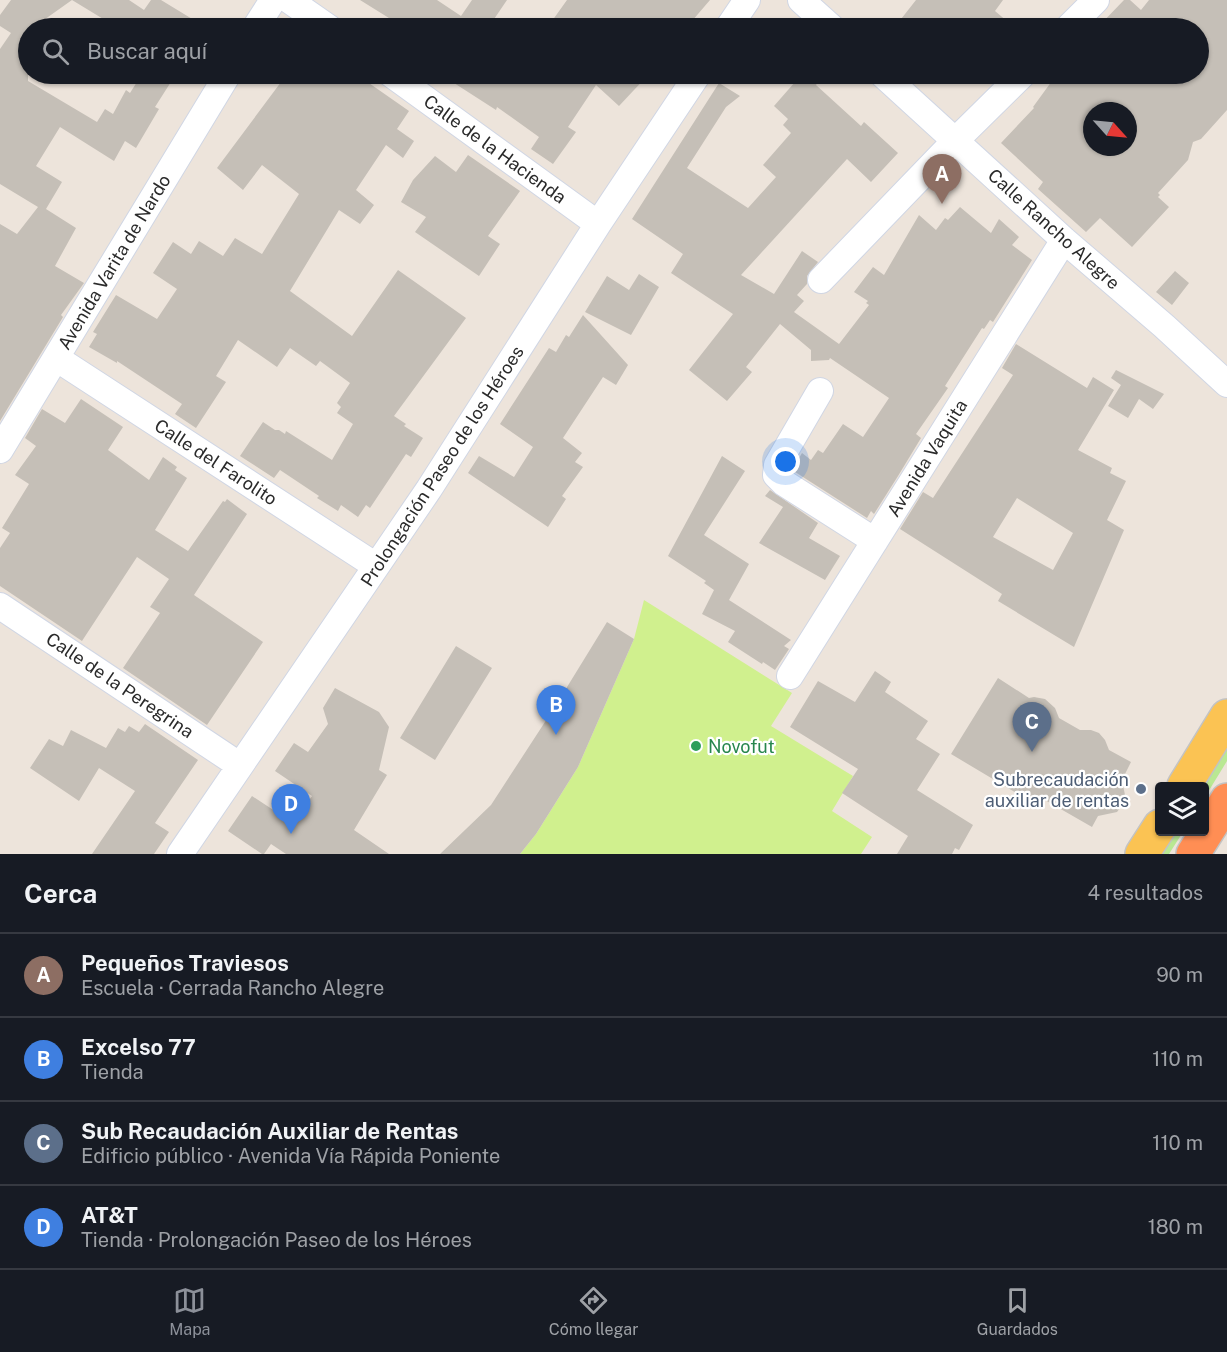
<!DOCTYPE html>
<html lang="es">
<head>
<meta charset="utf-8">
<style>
  body { margin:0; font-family:"Public Sans",sans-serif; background:#242831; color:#f1f3f6 }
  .controls { position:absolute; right:18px; bottom:18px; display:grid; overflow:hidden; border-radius:6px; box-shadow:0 2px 4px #0004 }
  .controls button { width:54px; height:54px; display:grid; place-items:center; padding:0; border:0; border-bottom:2px solid #363941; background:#171b24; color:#f1f3f6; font:30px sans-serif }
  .compass { position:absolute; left:1083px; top:102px; width:54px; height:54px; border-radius:50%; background:#171b24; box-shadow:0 2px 4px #0004; rotate:117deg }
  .you { position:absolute; left:786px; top:462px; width:21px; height:21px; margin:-15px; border:4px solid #fff; border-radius:50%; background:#1a73e8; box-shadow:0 0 0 9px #1a73e833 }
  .badge { display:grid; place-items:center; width:39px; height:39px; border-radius:50%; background:#8c9099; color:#fff; font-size:20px; font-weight:700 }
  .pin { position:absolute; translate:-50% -50px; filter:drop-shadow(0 2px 3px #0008) }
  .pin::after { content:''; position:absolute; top:32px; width:21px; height:18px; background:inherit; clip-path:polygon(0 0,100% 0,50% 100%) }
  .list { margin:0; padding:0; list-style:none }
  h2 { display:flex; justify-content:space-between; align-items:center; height:78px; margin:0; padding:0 24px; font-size:26px }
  h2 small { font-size:20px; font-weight:400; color:#9ea1a6 }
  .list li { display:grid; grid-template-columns:39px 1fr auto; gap:18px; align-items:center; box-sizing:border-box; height:84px; padding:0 24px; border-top:2px solid #363941 }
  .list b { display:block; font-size:22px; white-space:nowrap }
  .list p { margin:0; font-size:20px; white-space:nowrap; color:#9ea1a6 }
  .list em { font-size:20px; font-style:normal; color:#9ea1a6 }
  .icon { flex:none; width:33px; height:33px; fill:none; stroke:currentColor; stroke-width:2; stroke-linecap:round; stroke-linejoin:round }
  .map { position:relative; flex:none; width:1227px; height:854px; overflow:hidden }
  .search { position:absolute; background:#171b24; box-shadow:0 2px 4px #0004; left:18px; right:18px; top:18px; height:66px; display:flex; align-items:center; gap:15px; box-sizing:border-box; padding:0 21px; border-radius:33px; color:#9ea1a6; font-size:22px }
  .sheet { height:414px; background:#171b24 }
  nav { display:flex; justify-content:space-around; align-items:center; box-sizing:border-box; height:84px; border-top:2px solid #363941; background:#171b24; font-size:16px; color:#9ea1a6 }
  nav a { display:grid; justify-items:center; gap:3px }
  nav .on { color:#8c9099 }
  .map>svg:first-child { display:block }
  .green { fill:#b9e893 }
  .pitch { fill:#d0f08e }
  .building { fill:#c5bfb7; fill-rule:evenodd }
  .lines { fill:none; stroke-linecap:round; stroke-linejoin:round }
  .minor-casing { stroke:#d0d6e4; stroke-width:28 }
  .major-casing { stroke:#c3c3c3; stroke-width:36 }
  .highway-casing { stroke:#c3c3c3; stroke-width:36 }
  .minor { stroke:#fff; stroke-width:26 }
  .major { stroke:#fbc353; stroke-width:33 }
  .highway { stroke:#ff8e54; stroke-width:33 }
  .leisure-dot { fill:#2e9e5b; stroke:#fff; stroke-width:2 }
  .service-dot { fill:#5c6f8a; stroke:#fff; stroke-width:2 }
  .labels { text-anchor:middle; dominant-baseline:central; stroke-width:4.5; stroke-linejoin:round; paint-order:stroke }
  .street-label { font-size:18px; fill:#2a2a2a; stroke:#fff }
  .leisure-label { font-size:18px; fill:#27864d; stroke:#fff; text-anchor:start }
  .service-label { font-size:18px; fill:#4e5e75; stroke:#fff; text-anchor:end }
</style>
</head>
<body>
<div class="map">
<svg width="1227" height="854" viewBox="0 0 1227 854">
  <rect width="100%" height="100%" fill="#ede4db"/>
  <path class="green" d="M 1227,734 L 1227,761 L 1205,797 L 1204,786 L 1194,786 Z
    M 1166,832 L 1183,832 L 1169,854 L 1152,854 Z"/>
  <path class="pitch" d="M 644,600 L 792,693 L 771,726 L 853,776 L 832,811 L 872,837 L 861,854 L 520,854 L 536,834 L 578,767 L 634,639 Z"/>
  <path class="building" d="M 11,0 L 129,0 L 144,10 L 151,0 L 161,0 L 207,28 L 118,28 L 72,0 L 41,22 L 39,28 L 28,28 L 28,81 L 97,122 L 105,109 L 113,114 L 126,90 L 130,93 L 142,74 L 176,74 L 155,107 L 159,109 L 136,148 L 125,141 L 114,161 L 60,127 L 36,166 L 62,182 L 46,209 L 76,228 L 55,266 L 84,283 L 61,315 L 63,317 L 0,421 L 0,224 L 17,234 L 38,207 L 0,184 L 0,49 L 11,33 L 0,26 L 0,15 Z
    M 360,0 L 437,0 L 461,16 L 472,0 L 507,0 L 488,28 L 405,28 Z
    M 567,0 L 710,0 L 686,28 L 547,28 Z
    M 916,0 L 1003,0 L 995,11 L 1015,28 L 894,28 Z
    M 1124,0 L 1130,0 L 1141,10 L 1149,0 L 1227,0 L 1227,110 L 1201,139 L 1193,142 L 1188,160 L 1158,193 L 1160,195 L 1158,197 L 1169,207 L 1132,247 L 1100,218 L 1086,232 L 1038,189 L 1043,182 L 1001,143 L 1034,108 L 1033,107 L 1057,74 L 1198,74 L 1198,28 L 1097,28 ZM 1092,111 L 1128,111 L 1128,147 L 1092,147 Z
    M 287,74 L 356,74 L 409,111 L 397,129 L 414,141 L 403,158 L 386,145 L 356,190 L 374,205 L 360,224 L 339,210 L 290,291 L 352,336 L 398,270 L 466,318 L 394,416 L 406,424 L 404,426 L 423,438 L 411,457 L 406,454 L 370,508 L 366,505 L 358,517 L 341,505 L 338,511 L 317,498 L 319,496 L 280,470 L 274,478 L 240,456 L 263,422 L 275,430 L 279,430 L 285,434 L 286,431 L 332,460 L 353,424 L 337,413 L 341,407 L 337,403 L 350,383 L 320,361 L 316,366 L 290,348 L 277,367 L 238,340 L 216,376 L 226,382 L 196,428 L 175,414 L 182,404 L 117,361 L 117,363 L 89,347 L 97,334 L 93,332 L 116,295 L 157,319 L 177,289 L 153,273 L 173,242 L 191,254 L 199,241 L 223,256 L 235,238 L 262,254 L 299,194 L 262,165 L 243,190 L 217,168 Z
    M 440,74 L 649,74 L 619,106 L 596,85 L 568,127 L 576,132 L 553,164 L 531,149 L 539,137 L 497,107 L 496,110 Z
    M 802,74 L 824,74 L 816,85 L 861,126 L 864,122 L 898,153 L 871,182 L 847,159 L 741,275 L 774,294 L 802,251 L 818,262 L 807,276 L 807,284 L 797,295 L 804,301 L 794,312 L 839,344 L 869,305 L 866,303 L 868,301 L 854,292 L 873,267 L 884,275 L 919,215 L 936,230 L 945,218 L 948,220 L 960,207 L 991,233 L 999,219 L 1019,237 L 1012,245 L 1032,260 L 993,322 L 990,320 L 984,329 L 982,328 L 945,386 L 948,388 L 916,434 L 921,438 L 898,476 L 874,514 L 871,511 L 867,518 L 792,470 L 802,453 L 811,460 L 818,450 L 823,453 L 843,424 L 863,437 L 889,398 L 830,358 L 829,360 L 811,361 L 811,350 L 780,324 L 746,367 L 752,372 L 727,401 L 689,370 L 733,314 L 671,273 L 683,254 L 632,219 L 719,83 L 740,96 L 726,107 L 687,168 L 748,208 L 776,177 L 763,165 L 791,133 L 783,125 L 788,119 L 774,106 Z
    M 468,155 L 520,191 L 488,236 L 500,244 L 479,276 L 415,232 L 426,217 L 401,202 L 413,180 L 435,156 L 456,172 Z
    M 1175,271 L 1189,283 L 1172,305 L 1156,292 Z
    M 639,274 L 659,287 L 631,335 L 585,312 L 607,276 L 629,290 Z
    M 583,315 L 628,365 L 616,385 L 603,377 L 563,438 L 582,453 L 575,462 L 583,467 L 562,496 L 566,499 L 548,527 L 468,473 L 479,456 L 514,477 L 533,447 L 500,424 L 549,348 L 556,352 L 566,335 L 569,337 Z
    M 1016,344 L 1087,388 L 1093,377 L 1114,390 L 1078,450 L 1112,468 L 1110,473 L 1126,481 L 1107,520 L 1124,530 L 1074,647 L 998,601 L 1002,594 L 900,529 L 923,492 L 933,498 L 1013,375 L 1002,368 ZM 1017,498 L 1073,533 L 1053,570 L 993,537 Z
    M 1116,370 L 1164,394 L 1153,409 L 1139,399 L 1128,418 L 1108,406 L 1121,385 L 1111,378 Z
    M 81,399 L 123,427 L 108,450 L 149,480 L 163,457 L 177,467 L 175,470 L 187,478 L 155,530 L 188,551 L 223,501 L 225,502 L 227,499 L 247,514 L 194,595 L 263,642 L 207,725 L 123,668 L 160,613 L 150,607 L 169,579 L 137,557 L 82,641 L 0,586 L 0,548 L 10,533 L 2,528 L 29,484 L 15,475 L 36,446 L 25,438 L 42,409 L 65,423 Z
    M 722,456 L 745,471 L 704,535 L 749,564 L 729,600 L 791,640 L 784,646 L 789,649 L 775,670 L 763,662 L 762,664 L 728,642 L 735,631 L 702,614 L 714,590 L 704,583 L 706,581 L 668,556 Z
    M 770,490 L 818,523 L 809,538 L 840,556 L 825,580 L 759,543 L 783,507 L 765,496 Z
    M 607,622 L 634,639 L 578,767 L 536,834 L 520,854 L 440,854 L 491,805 L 556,705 Z
    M 456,646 L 492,668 L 435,760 L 400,738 Z
    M 875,671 L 891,682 L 885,692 L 928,721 L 916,739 L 940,754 L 917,790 L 973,825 L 959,850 L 955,848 L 952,854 L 897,854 L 908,836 L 842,793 L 858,769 L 790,727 L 818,681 L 855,702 Z
    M 998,678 L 1029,698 L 1034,697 L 1045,699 L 1055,708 L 1059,718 L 1080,730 L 1091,730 L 1099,733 L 1105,740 L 1109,750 L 1131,762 L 1122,780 L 1126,800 L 1117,812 L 1098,816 L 1092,827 L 1038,796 L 1033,803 L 951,754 Z
    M 335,688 L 379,712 L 389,727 L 379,770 L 387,775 L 354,830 L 389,854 L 286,854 L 271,844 L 264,854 L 262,854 L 228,831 L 252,796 L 293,823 L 312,796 L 275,771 L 294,743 L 308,752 L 328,724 L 323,708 Z
    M 145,724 L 198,760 L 155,823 L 169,832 L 154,854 L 92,854 L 135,791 L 99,768 L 79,801 L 30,768 L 49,739 L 63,746 L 71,730 L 106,748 L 118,728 L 125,732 L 129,726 L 139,732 Z"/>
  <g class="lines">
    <g class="minor-casing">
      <path id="minor" d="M 289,0 L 329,28
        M 801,0 L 832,28
        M 255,28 L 273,0
        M 728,28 L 747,0
        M 1068,28 L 1096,0
        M 391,74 L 598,224
        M 882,74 L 1064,240 L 1164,326 L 1227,384
        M 821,280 L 956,140 L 1023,74
        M 56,358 L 376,566
        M 820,391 L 777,465 L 776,475 L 784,483 L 875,541
        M 0,450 L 228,74
        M 0,606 L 239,765
        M 790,676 L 1064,240
        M 180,854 L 429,489 L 598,224 L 698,74"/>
    </g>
    <g class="major-casing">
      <path id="major" d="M 1184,786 L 1227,716
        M 1142,854 L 1160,826"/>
    </g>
    <g class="highway-casing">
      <path id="highway" d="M 1193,854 L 1227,800"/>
    </g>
    <use href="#minor" class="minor"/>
    <use href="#major" class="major"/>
    <use href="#highway" class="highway"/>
  </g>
  <circle class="leisure-dot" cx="696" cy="746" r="6"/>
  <circle class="service-dot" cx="1141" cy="789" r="6"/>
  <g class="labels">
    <g class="street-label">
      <text transform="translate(495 149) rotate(36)">Calle de la Hacienda</text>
      <text transform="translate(1054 229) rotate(42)">Calle Rancho Alegre</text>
      <text transform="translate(114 262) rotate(-59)">Avenida Varita de Nardo</text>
      <text transform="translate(927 458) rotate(-58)">Avenida Vaquita</text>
      <text transform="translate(216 462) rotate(33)">Calle del Farolito</text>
      <text transform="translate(442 466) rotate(-57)">Prolongación Paseo de los Héroes</text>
      <text transform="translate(120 685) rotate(34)">Calle de la Peregrina</text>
    </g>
    <g class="leisure-label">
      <text x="708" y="746">Novofut</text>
    </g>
    <g class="service-label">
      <text x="1129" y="779">Subrecaudación<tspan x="1129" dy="21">auxiliar de rentas</tspan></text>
    </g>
  </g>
</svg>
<div class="controls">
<button><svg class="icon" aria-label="layers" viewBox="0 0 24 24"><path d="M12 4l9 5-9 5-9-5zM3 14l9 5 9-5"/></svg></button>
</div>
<svg class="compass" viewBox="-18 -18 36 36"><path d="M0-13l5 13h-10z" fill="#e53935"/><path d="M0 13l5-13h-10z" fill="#9ea1a6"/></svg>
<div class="you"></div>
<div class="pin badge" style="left:942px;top:204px;background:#8d6e63">A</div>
<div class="pin badge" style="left:556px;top:735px;background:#3f7fe0">B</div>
<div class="pin badge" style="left:1032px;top:752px;background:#5c6f8a">C</div>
<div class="pin badge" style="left:291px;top:834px;background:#3f7fe0">D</div>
<div class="search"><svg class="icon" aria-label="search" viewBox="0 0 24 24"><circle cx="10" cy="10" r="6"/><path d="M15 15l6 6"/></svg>Buscar aquí</div>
</div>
<section class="sheet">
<h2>Cerca<small>4 resultados</small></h2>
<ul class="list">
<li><span class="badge" style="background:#8d6e63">A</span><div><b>Pequeños Traviesos</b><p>Escuela · Cerrada Rancho Alegre</p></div><em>90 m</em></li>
<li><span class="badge" style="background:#3f7fe0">B</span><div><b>Excelso 77</b><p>Tienda</p></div><em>110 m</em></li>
<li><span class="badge" style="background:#5c6f8a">C</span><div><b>Sub Recaudación Auxiliar de Rentas</b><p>Edificio público · Avenida Vía Rápida Poniente</p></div><em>110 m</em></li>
<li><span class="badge" style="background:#3f7fe0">D</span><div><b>AT&amp;T</b><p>Tienda · Prolongación Paseo de los Héroes</p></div><em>180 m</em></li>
</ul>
</section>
<nav>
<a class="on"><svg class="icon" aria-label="map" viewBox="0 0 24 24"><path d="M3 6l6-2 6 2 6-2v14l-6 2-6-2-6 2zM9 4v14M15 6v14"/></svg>Mapa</a>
<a><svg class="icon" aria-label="directions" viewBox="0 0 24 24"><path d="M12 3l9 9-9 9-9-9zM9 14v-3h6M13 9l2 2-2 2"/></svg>Cómo llegar</a>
<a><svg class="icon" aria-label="saved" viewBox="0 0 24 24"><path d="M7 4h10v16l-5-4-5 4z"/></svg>Guardados</a>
</nav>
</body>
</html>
